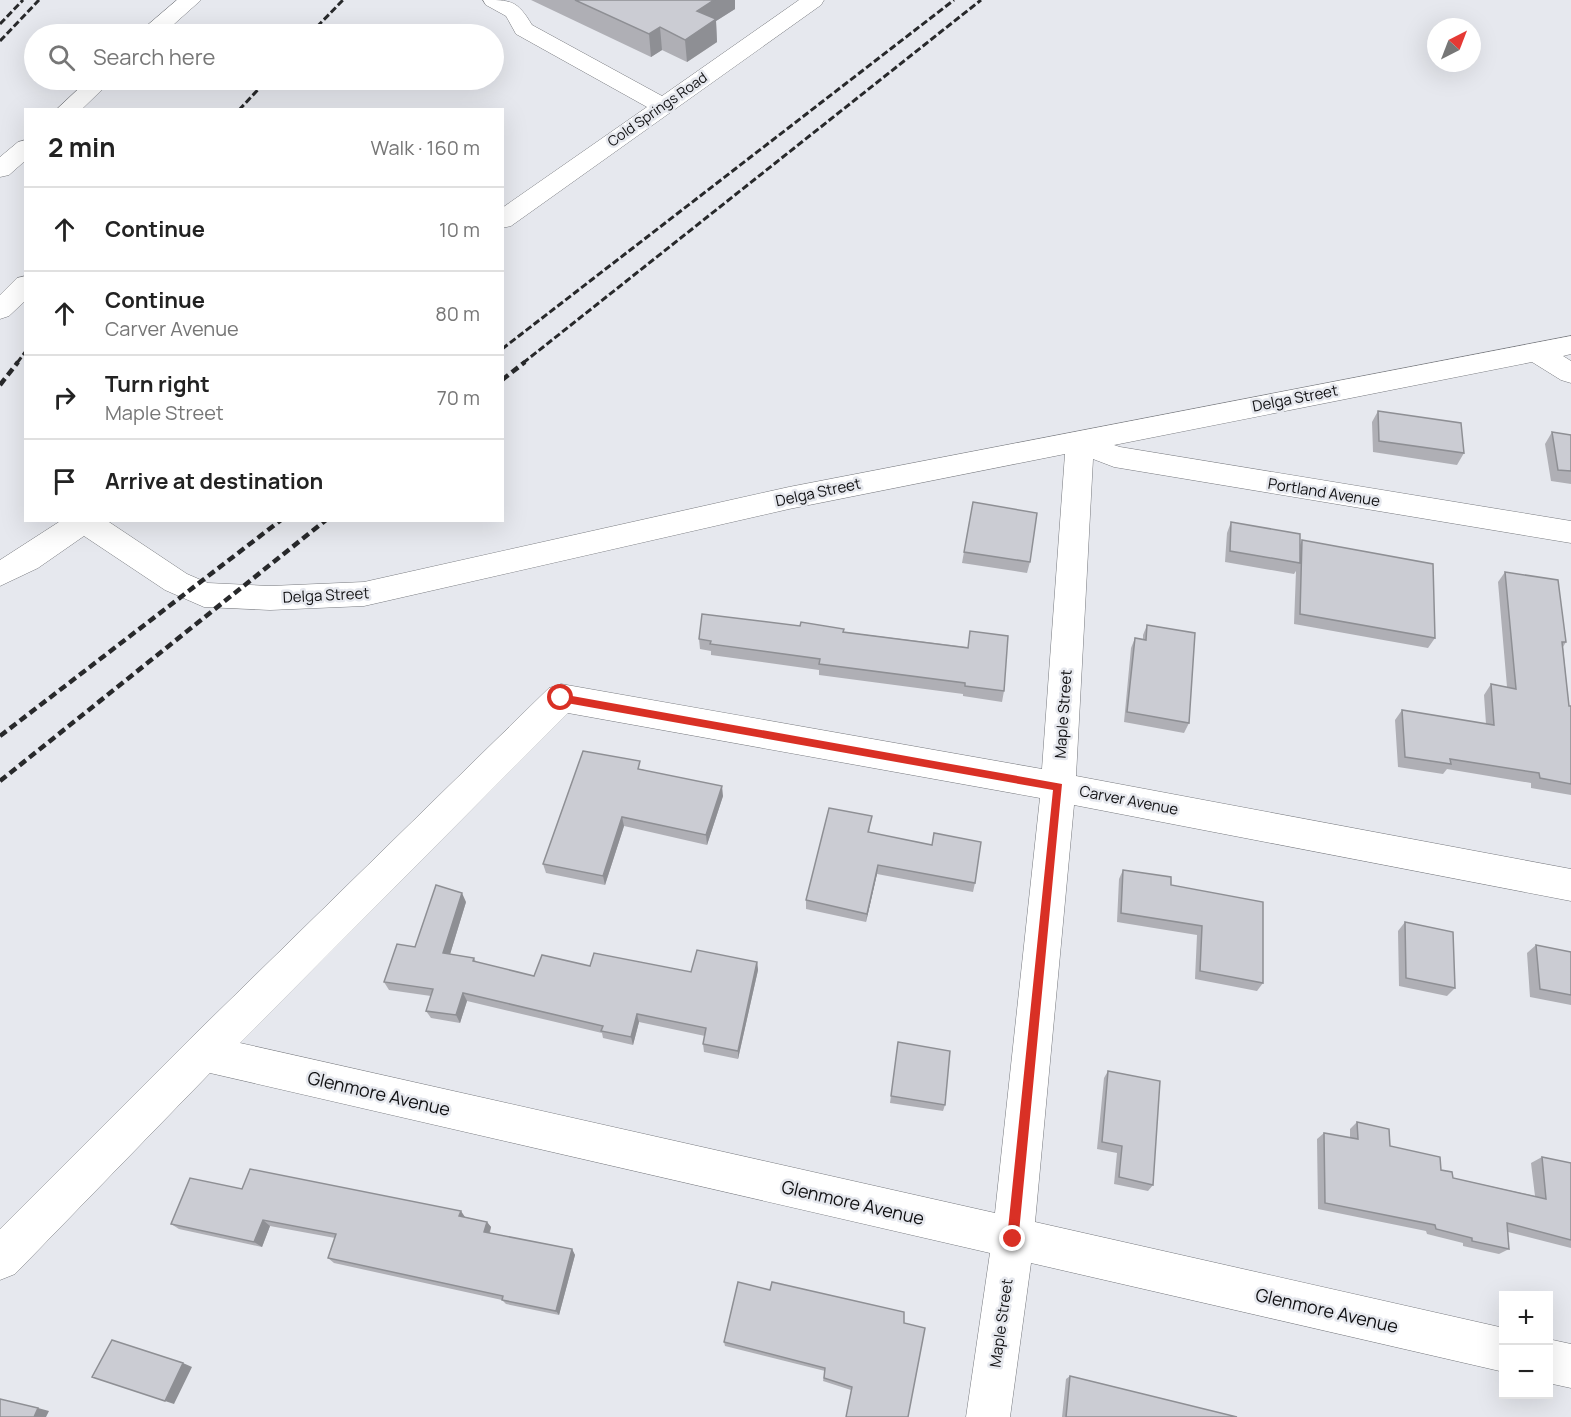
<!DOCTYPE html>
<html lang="en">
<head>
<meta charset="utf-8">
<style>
  body { margin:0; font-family:Manrope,sans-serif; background:#f2f2f2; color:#222 }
  .controls { position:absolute; right:18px; bottom:18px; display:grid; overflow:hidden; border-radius:0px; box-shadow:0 6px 24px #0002 }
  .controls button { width:54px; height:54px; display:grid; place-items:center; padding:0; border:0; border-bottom:2px solid #e0e0e0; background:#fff; color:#222; font:30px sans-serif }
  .compass { position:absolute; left:1427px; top:18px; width:54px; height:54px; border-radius:50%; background:#fff; box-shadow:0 6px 24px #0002; rotate:42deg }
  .stop { position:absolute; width:18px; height:18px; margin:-14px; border:4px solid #d93025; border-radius:50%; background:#fff }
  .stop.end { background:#d93025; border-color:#fff; box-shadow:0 2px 6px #0008 }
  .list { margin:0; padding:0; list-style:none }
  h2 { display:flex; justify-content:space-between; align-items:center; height:78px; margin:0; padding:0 24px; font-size:26px }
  h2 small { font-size:20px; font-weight:400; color:#767676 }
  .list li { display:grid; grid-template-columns:39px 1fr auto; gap:18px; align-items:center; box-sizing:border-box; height:84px; padding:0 24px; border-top:2px solid #e0e0e0 }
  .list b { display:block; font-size:22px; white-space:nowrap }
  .list p { margin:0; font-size:20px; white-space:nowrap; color:#767676 }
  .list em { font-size:20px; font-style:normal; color:#767676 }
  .icon { flex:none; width:33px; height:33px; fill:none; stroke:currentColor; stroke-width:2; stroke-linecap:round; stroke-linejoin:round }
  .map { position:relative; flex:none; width:1571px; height:1417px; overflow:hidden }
  .search { position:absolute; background:#fff; box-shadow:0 6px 24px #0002; left:24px; top:24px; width:480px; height:66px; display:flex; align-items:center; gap:15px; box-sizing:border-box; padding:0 21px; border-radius:33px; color:#767676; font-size:22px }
  .panel { position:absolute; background:#fff; box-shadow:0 6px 24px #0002; left:24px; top:108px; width:480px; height:414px; border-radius:0px }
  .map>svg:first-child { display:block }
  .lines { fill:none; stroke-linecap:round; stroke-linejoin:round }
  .minor-casing { stroke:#77797e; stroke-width:1 }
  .minor { fill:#fff; fill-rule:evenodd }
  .rail-far1 { stroke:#28292b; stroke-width:3; stroke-dasharray:7 3; stroke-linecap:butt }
  .rail { stroke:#28292b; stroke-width:4.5; stroke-dasharray:8 4.5; stroke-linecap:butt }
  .wall { fill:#afafb5 }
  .shaded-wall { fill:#8e8f94 }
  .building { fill:#cbccd3; stroke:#8e8f94; stroke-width:1.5 }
  .route { fill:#d93025 }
  .labels { text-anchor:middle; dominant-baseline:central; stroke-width:5; stroke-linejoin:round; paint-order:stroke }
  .far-street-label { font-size:14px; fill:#101012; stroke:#e6e8ee }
  .street-label { font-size:15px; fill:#101012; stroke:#e6e8ee }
  .near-street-label { font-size:18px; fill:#101012; stroke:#e6e8ee }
</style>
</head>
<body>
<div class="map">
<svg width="1571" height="1417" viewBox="0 0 1571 1417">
  <rect width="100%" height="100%" fill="#e6e8ee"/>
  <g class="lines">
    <g class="minor-casing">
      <path id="minor" d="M 177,0 L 201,0 L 163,34 L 140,34 L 143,29 Z
        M 483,0 C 511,0 517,0 532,25 L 662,96 L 799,0 L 824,0 L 821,5 L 511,226 L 502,228 L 502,208 L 647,107 L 516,34 L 506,16 L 486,5 Z
        M 88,80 L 112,80 L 81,110 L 56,110 Z
        M 26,140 L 26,160 L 9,175 L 0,177 L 0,157 L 18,142 Z
        M 26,276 L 26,300 L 9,316 L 0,319 L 0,295 L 17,278 Z
        M 1571,336 L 1571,354 L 1563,356 L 1571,361 L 1571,383 L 1561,380 L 1532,362 L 1114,445 L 1120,447 L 1571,521 L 1571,543 L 1114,467 L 1093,459 L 1076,776 L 1571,869 L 1571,901 L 1074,805 L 1035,1222 L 1504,1328 L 1504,1372 L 1031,1263 L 1010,1417 L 966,1417 L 990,1253 L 210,1073 L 15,1274 L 0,1280 L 0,1229 L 189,1040 L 549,688 L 561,684 L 1042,769 L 1065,454 L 789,509 L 364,606 L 270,610 L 204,607 L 165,590 L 84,536 L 38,568 L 0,586 L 0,560 L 62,520 L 106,520 L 187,574 L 208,583 L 270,586 L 364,582 L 789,487 ZM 568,713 L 1040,798 L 995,1213 L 240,1043 Z
        M 1548,1339 L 1571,1344 L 1571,1388 L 1548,1383 Z"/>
    </g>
    <use href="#minor" class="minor"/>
    <path class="rail-far1" d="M 0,24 L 23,0
      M 310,34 L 343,0
      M 0,41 L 39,0
      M 239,110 L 267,80
      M 502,349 L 954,0
      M 17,363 L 26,351
      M 523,363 L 981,0"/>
    <path class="rail" d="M 502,380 L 525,362
      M 0,385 L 18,362
      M 0,736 L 281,520
      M 0,781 L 326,520"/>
  </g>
  <path class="wall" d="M 531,0 L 735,0 L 735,9 L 716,21 L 717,42 L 687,62 L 662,50 L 651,57 Z
    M 1378,411 L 1464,453 L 1457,465 L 1373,452 L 1372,422 Z
    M 1552,432 L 1571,435 L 1571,484 L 1551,481 L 1545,444 Z
    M 973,502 L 1030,562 L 1027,573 L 962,563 Z
    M 1231,522 L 1300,545 L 1302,540 L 1435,638 L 1428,648 L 1294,624 L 1296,571 L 1294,574 L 1225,562 L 1227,533 Z
    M 1505,572 L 1566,642 L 1563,647 L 1569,706 L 1571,706 L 1571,795 L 1531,788 L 1531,783 L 1447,769 L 1443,774 L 1398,767 L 1395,720 L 1402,710 L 1486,724 L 1484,695 L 1491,684 L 1507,687 L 1498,582 Z
    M 1147,625 L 1189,723 L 1184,733 L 1124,722 L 1131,648 L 1135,638 L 1143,640 L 1143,635 Z
    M 970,631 L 1004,691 L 1002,702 L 963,696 L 963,694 L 819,675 L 819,670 L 711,655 L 711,651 L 700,649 L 699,639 L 844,632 L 968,647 Z
    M 641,769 L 723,796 L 707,845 L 624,826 L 605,885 L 546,873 L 543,864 Z
    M 870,826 L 869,833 L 975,883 L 973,892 L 877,874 L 866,922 L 806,909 L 806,900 Z
    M 1123,870 L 1171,885 L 1263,983 L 1257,991 L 1195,979 L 1197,935 L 1117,922 L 1119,879 Z
    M 466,902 L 450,954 L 474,958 L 476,962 L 534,976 L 590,966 L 691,972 L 757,962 L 758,970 L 738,1059 L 704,1052 L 703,1044 L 705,1036 L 639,1022 L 633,1045 L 603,1038 L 602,1033 L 467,1001 L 460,1023 L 431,1018 L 426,1011 L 431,996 L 389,990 L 384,982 L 415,947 Z
    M 1405,922 L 1455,988 L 1447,996 L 1399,986 L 1398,931 Z
    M 1536,945 L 1571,952 L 1571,1005 L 1530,997 L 1527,953 Z
    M 898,1042 L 945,1105 L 943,1111 L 890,1103 Z
    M 1108,1071 L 1153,1185 L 1148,1191 L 1114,1184 L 1117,1153 L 1097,1149 L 1104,1078 Z
    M 1357,1122 L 1390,1146 L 1441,1170 L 1453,1178 L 1535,1196 L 1531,1163 L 1542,1157 L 1571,1163 L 1571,1248 L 1508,1232 L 1509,1249 L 1499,1254 L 1463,1246 L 1463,1243 L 1427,1234 L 1426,1231 L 1318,1209 L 1317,1139 L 1324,1133 L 1350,1138 L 1350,1129 Z
    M 242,1189 L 465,1217 L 487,1222 L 491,1227 L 490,1233 L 572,1249 L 575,1255 L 559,1315 L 506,1304 L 502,1300 L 334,1263 L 328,1258 L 335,1238 L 270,1226 L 262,1247 L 179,1229 L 171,1224 Z
    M 904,1323 L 851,1390 L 823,1381 L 825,1371 L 725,1346 L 724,1342 Z
    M 1070,1376 L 1237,1417 L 1062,1417 L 1066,1379 Z"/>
  <path class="shaded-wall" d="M 714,0 L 735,0 L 735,9 L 716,21 L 717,42 L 687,62 L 685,40 L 697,11 Z
    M 660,27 L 662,50 L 651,57 L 649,34 Z
    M 722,786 L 723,796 L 707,845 L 706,835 Z
    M 622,817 L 624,826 L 605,885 L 603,876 Z
    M 878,865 L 877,874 L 866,922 L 867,914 Z
    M 462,893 L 466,902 L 448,961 L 443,953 Z
    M 757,962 L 758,970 L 738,1059 L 738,1051 Z
    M 463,993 L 467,1001 L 460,1023 L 456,1015 Z
    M 637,1014 L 639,1022 L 633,1045 L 631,1037 Z
    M 461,1211 L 465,1217 L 464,1222 L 459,1216 Z
    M 263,1220 L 270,1226 L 262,1247 L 254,1242 Z
    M 487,1222 L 491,1227 L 488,1237 L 484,1232 Z
    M 572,1249 L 575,1255 L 559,1315 L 556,1311 Z
    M 183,1363 L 192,1367 L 174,1404 L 165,1401 Z
    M 38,1408 L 49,1411 L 46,1417 L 34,1417 Z"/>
  <path class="building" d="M 575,0 L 714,0 L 697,11 L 716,19 L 685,40 L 660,27 L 649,34 Z
    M 1378,411 L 1461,423 L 1464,453 L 1379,441 Z
    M 1552,432 L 1571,435 L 1571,471 L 1558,470 Z
    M 973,502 L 1037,513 L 1030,562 L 964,552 Z
    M 1231,522 L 1300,534 L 1300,563 L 1230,551 Z
    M 1302,540 L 1433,564 L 1435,638 L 1300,614 Z
    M 1505,572 L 1558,580 L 1566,642 L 1562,642 L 1569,706 L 1571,706 L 1571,784 L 1540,778 L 1539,773 L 1450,759 L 1451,764 L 1405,757 L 1402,710 L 1494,725 L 1491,684 L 1516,689 Z
    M 702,614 L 800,626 L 801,622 L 844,629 L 843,632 L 968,648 L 970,631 L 1008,636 L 1004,691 L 965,686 L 965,683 L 819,664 L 820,659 L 710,644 L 711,641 L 699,639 Z
    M 1147,625 L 1195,633 L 1189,723 L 1127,712 L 1135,638 L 1146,640 Z
    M 583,751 L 640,761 L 638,769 L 722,786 L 706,835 L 622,817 L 603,876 L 543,864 Z
    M 829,808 L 872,816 L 868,832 L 932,845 L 934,833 L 981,842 L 975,883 L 878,865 L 867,914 L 806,900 Z
    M 1123,870 L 1171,877 L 1171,885 L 1263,902 L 1263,983 L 1200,971 L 1202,926 L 1121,913 Z
    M 436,885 L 462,893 L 443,953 L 474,958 L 473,961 L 534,976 L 542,955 L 590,966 L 594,953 L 691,972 L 697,950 L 757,962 L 738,1051 L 703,1044 L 706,1028 L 637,1014 L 631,1037 L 601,1031 L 603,1026 L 463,993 L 456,1015 L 426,1011 L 433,989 L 384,982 L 397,944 L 415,947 Z
    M 1405,922 L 1453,932 L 1455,988 L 1406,978 Z
    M 1536,945 L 1571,952 L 1571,995 L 1540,989 Z
    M 898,1042 L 950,1051 L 945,1105 L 891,1096 Z
    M 1108,1071 L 1160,1081 L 1153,1185 L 1119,1177 L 1122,1146 L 1102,1142 Z
    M 1357,1122 L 1389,1129 L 1390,1146 L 1440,1157 L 1441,1170 L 1452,1172 L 1453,1178 L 1546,1199 L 1542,1157 L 1571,1163 L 1571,1240 L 1507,1223 L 1509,1249 L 1472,1241 L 1472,1238 L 1436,1229 L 1435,1225 L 1325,1203 L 1324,1133 L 1358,1139 Z
    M 250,1169 L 461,1211 L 459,1216 L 487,1222 L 484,1232 L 572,1249 L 556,1311 L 502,1300 L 503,1296 L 328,1258 L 336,1234 L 263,1220 L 254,1242 L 171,1224 L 190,1178 L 242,1189 Z
    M 738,1282 L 770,1290 L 772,1282 L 904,1312 L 904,1323 L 925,1328 L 908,1417 L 846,1417 L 852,1387 L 824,1378 L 825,1368 L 724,1342 Z
    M 112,1340 L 183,1363 L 165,1401 L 92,1377 Z
    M 1070,1376 L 1237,1417 L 1066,1417 Z
    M 0,1399 L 38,1408 L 34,1417 L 0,1417 Z"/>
  <path class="route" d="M 561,694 L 1062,784 L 1018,1243 L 1013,1245 L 1009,1243 L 1007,1239 L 1053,790 L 561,702 L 556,698 Z"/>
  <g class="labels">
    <g class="far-street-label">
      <text transform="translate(657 109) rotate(-35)">Cold Springs Road</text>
    </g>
    <g class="street-label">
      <text transform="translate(1295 398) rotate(-11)">Delga Street</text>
      <text transform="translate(818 492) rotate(-12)">Delga Street</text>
      <text transform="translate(1324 492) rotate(9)">Portland Avenue</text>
      <text transform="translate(326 595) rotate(-3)">Delga Street</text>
      <text transform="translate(1063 714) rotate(-86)">Maple Street</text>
      <text transform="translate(1129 800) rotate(11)">Carver Avenue</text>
      <text transform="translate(1001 1323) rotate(-82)">Maple Street</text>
    </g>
    <g class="near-street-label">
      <text transform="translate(379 1093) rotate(13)">Glenmore Avenue</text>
      <text transform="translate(853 1202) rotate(13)">Glenmore Avenue</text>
      <text transform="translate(1327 1310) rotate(13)">Glenmore Avenue</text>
    </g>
  </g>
</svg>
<div class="controls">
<button>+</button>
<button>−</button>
</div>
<svg class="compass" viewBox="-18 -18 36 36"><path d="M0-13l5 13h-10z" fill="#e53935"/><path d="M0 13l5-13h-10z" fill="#767676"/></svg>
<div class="stop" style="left:561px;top:698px"></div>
<div class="stop end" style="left:1013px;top:1239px"></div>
<div class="search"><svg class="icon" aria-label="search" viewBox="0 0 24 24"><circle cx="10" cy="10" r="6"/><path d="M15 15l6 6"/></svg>Search here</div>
<section class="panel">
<h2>2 min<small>Walk · 160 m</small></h2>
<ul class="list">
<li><svg class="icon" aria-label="ahead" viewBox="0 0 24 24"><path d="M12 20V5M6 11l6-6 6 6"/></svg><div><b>Continue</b></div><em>10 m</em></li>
<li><svg class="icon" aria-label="ahead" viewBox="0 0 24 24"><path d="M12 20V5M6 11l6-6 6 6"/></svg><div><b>Continue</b><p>Carver Avenue</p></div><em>80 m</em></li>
<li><svg class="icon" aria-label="right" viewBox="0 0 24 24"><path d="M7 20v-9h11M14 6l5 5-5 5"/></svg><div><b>Turn right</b><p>Maple Street</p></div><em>70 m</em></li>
<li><svg class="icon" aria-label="arrive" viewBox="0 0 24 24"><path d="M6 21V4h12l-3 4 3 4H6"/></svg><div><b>Arrive at destination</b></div></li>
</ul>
</section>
</div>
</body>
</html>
